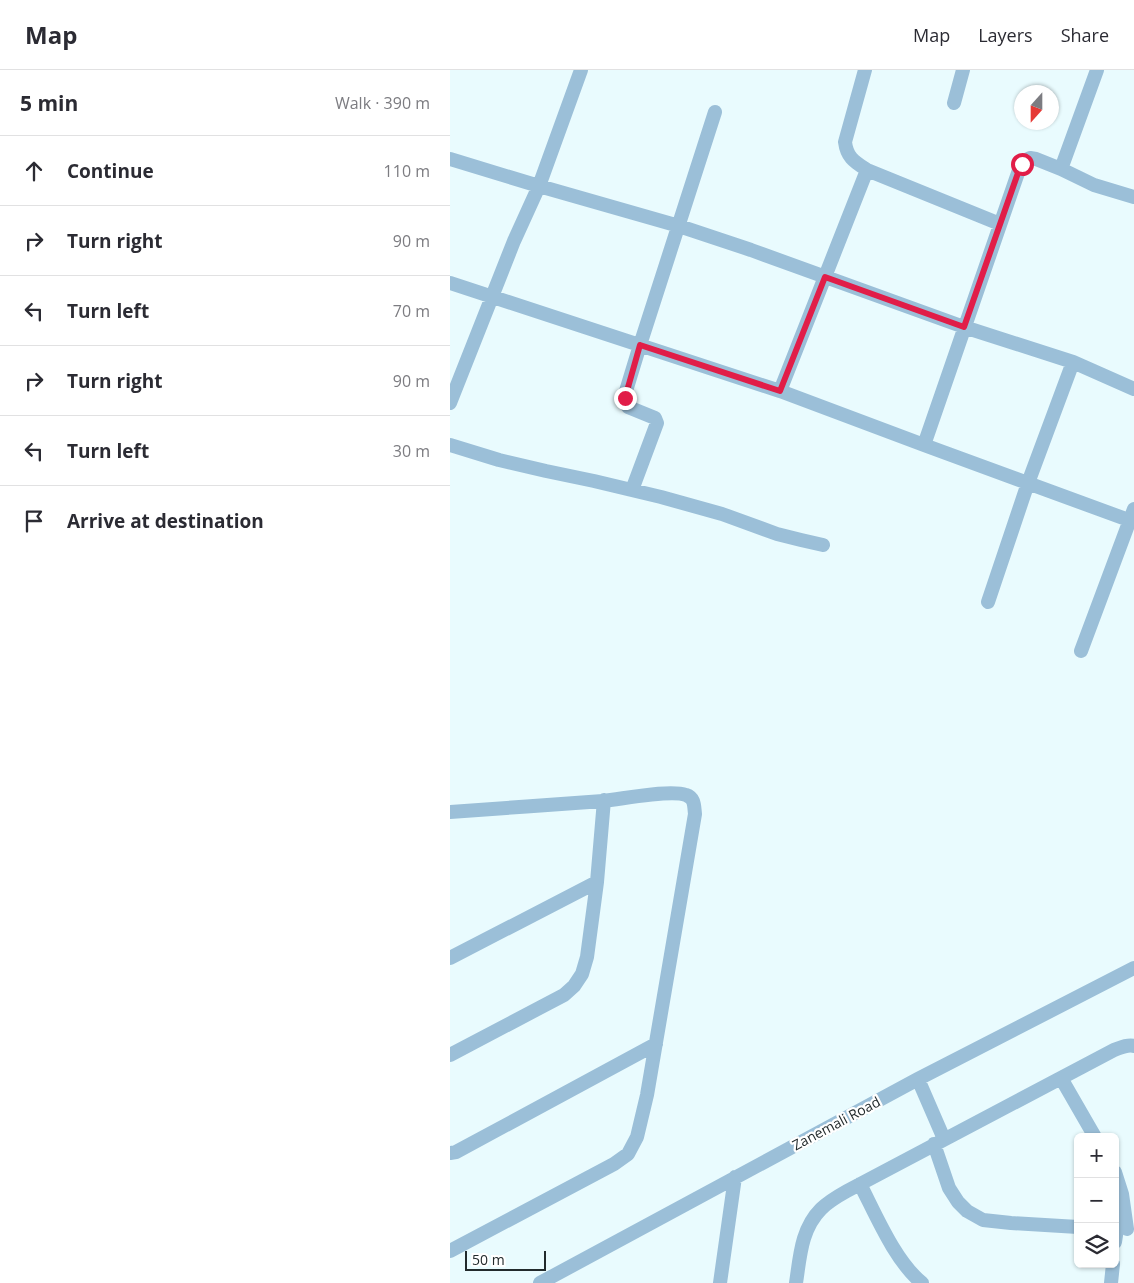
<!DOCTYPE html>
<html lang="en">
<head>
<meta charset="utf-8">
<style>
  body { margin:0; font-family:"Open Sans",sans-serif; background:#f7f7f7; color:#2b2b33 }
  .controls { position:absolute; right:15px; bottom:15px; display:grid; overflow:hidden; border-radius:8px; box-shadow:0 1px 4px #0004 }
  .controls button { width:45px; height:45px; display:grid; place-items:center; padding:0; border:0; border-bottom:1px solid #e1e1e2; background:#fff; color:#2b2b33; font:25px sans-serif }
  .compass { position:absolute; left:564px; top:15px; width:45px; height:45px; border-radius:50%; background:#fff; box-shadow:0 1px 4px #0004; rotate:201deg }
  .scale { position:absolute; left:15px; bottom:12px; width:81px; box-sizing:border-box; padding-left:5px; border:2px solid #222a2c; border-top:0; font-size:14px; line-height:18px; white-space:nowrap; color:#222a2c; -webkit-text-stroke:4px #fff; paint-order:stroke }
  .stop { position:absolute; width:15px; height:15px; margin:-11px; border:4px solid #e11d48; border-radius:50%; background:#fff }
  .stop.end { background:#e11d48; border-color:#fff; box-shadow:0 1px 5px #0008 }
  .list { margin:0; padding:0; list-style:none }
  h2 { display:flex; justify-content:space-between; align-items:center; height:65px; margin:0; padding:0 20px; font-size:21px }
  h2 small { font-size:16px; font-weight:400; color:#7c7c81 }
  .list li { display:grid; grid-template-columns:32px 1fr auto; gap:15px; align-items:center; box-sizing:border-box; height:70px; padding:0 20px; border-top:1px solid #e1e1e2 }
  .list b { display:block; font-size:19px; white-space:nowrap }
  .list em { font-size:16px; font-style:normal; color:#7c7c81 }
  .icon { flex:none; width:28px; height:28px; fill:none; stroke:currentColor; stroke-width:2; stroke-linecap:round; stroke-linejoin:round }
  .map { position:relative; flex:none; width:684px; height:1213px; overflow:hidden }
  header { display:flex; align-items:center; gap:30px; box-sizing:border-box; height:70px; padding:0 25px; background:#fff; border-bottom:1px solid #e1e1e2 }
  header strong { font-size:24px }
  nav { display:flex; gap:28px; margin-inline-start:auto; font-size:18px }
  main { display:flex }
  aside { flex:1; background:#fff }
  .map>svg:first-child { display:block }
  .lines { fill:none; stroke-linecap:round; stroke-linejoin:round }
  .minor { stroke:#9bbfd8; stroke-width:14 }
  .route { stroke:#e11d48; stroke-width:6 }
  .labels { text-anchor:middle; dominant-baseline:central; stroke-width:4.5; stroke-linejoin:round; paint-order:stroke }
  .street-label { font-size:14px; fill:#222a2c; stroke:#fff }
</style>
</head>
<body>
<header>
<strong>Map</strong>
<nav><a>Map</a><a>Layers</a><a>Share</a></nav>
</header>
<main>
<aside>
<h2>5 min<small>Walk · 390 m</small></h2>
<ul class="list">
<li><svg class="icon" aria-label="ahead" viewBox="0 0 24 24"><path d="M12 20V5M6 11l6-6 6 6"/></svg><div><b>Continue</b></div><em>110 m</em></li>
<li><svg class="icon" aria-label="right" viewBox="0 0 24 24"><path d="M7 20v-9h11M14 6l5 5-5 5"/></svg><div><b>Turn right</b></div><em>90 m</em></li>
<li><svg class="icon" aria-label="left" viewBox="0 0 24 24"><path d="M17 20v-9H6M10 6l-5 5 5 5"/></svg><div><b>Turn left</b></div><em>70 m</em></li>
<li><svg class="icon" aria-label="right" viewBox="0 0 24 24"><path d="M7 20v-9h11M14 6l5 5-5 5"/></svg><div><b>Turn right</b></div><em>90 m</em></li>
<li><svg class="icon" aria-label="left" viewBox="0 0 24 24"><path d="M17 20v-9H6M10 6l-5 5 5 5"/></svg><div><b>Turn left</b></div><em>30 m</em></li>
<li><svg class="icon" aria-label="arrive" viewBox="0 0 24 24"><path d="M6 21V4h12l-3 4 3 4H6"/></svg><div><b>Arrive at destination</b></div></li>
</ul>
</aside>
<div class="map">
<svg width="684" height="1213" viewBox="0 0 684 1213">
  <rect width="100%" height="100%" fill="#e9fbfe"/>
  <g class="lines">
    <path class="minor" d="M 415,0 L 395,72 C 397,88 405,92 417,100 L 550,154
      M 504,33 L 513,0
      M 0,89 L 89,116 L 229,156 L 301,180 L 514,257 L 623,292 L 684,319
      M 611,99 L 647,0
      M 0,213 L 330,321 L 474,375 L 684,452
      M 330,321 L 417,100
      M 0,333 L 64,171 L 89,116 L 131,0
      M 0,375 L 49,390 L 96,401 L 144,411 L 211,427 L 272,444 L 327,464 L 351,470 L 373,475
      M 474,375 L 569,100 L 576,90 L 580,88 L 586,89 L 611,99 L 644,115 L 684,127
      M 182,420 L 207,353 L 205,348 L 178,337 L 175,332 L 176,321 L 190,275 L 265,42
      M 538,532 L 578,413 L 623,292
      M 631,581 L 684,439
      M 0,742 C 51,738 102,735 153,731 C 173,729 220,719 236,725 C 245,728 244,736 245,744 L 197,1025 L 187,1067 L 178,1084 L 164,1094 L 0,1181
      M 0,888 L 147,812
      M 0,985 L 114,925 L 124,916 L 132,904 L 137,887 L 147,812 L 154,730
      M 611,1008 L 645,1067
      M 468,1009 L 494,1069
      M 484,1074 L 499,1118 L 508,1132 L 517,1141 L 533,1150 L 561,1153 L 628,1157
      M 0,1083 L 6,1082 L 206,974
      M 665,1102 L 672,1124 L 677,1159
      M 410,1114 C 426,1145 445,1191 472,1213
      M 665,1172 L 667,1159
      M 90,1213 L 468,1009 L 684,898
      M 270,1213 L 285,1107
      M 346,1213 C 350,1187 351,1159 371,1139 C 378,1132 388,1126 397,1121 L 664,980 C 670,978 677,974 684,976
      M 661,1213 L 663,1194"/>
  </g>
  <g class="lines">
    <path class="route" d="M 175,328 L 190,275 L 330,321 L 375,207 L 514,257 L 569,100 L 572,94"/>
  </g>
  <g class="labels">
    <g class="street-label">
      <text transform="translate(386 1053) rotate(-28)">Zanemali Road</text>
    </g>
  </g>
</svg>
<div class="controls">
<button>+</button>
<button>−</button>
<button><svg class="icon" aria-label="layers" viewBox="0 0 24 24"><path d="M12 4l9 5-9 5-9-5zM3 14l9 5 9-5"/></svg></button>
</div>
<svg class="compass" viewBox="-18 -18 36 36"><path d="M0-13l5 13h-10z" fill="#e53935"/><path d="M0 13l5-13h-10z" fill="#7c7c81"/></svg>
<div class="scale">50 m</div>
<div class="stop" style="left:572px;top:94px"></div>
<div class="stop end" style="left:175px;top:328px"></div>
</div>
</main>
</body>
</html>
